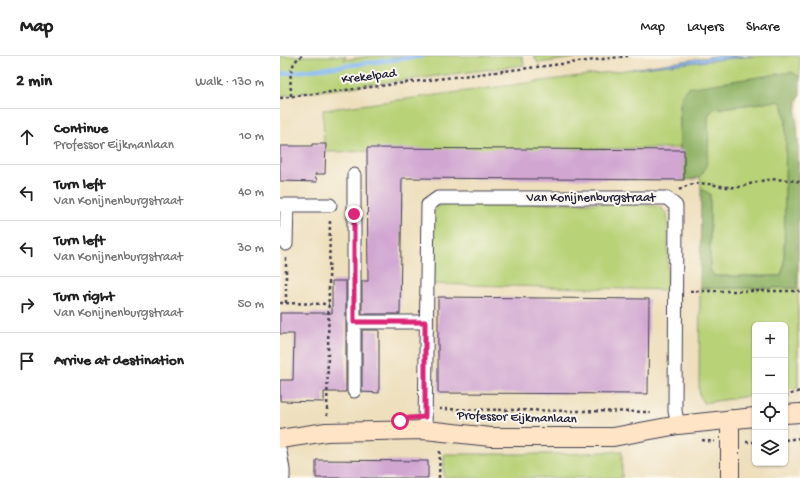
<!DOCTYPE html>
<html lang="en">
<head>
<meta charset="utf-8">
<style>
  body { margin:0; font-family:"Gochi Hand",sans-serif; background:#f6f6f6; color:#222 }
  .controls { position:absolute; right:12px; bottom:12px; display:grid; overflow:hidden; border-radius:6px; box-shadow:0 1px 3px #0004 }
  .controls button { width:36px; height:36px; display:grid; place-items:center; padding:0; border:0; border-bottom:1px solid #e0e0e0; background:#fff; color:#222; font:20px sans-serif }
  .stop { position:absolute; width:12px; height:12px; margin:-9px; border:3px solid #db2777; border-radius:50%; background:#fff }
  .stop.end { background:#db2777; border-color:#fff; box-shadow:0 1px 4px #0008 }
  .list { margin:0; padding:0; list-style:none }
  h2 { display:flex; justify-content:space-between; align-items:center; height:52px; margin:0; padding:0 16px; font-size:17px }
  h2 small { font-size:13px; font-weight:400; color:#767676 }
  .list li { display:grid; grid-template-columns:26px 1fr auto; gap:12px; align-items:center; box-sizing:border-box; height:56px; padding:0 16px; border-top:1px solid #e0e0e0 }
  .list b { display:block; font-size:15px; white-space:nowrap }
  .list p { margin:0; font-size:13px; white-space:nowrap; color:#767676 }
  .list em { font-size:13px; font-style:normal; color:#767676 }
  .icon { flex:none; width:22px; height:22px; fill:none; stroke:currentColor; stroke-width:2; stroke-linecap:round; stroke-linejoin:round }
  .map { position:relative; flex:none; width:520px; height:422px; overflow:hidden }
  header { display:flex; align-items:center; gap:24px; box-sizing:border-box; height:56px; padding:0 20px; background:#fff; border-bottom:1px solid #e0e0e0 }
  header strong { font-size:19px }
  nav { display:flex; gap:22px; margin-inline-start:auto; font-size:14px }
  main { display:flex }
  aside { flex:1; background:#fff }
  .map>svg:first-child { display:block }
  .green { fill:#b8d277; stroke:#6d7a59 }
  .forest { fill:#92b468; stroke:#5a6b52 }
  .water { fill:#88b9f4; stroke:#556e98 }
  .lines { fill:none; stroke-linecap:round; stroke-linejoin:round }
  .stream { stroke:#88b9f4; stroke-width:4.5 }
  .building { fill:#d1a7d2 }
  .street-casing { stroke:#413e4e; stroke-width:15 }
  .secondary-casing { stroke:#413e4e; stroke-width:20 }
  .path { stroke:#413e4e; stroke-width:2.5; stroke-dasharray:3 3; stroke-linecap:butt }
  .street { stroke:#fff; stroke-width:13 }
  .secondary { stroke:#ffe4c6; stroke-width:18 }
  .route { stroke:#db2777; stroke-width:5 }
  .labels { text-anchor:middle; dominant-baseline:central; stroke-width:4; stroke-linejoin:round; paint-order:stroke }
  .street-label { font-size:13px; fill:#22223b; stroke:#fbf7ec }
</style>
</head>
<body>
<header>
<strong>Map</strong>
<nav><a>Map</a><a>Layers</a><a>Share</a></nav>
</header>
<main>
<aside>
<h2>2 min<small>Walk · 130 m</small></h2>
<ul class="list">
<li><svg class="icon" aria-label="ahead" viewBox="0 0 24 24"><path d="M12 20V5M6 11l6-6 6 6"/></svg><div><b>Continue</b><p>Professor Eijkmanlaan</p></div><em>10 m</em></li>
<li><svg class="icon" aria-label="left" viewBox="0 0 24 24"><path d="M17 20v-9H6M10 6l-5 5 5 5"/></svg><div><b>Turn left</b><p>Van Konijnenburgstraat</p></div><em>40 m</em></li>
<li><svg class="icon" aria-label="left" viewBox="0 0 24 24"><path d="M17 20v-9H6M10 6l-5 5 5 5"/></svg><div><b>Turn left</b><p>Van Konijnenburgstraat</p></div><em>30 m</em></li>
<li><svg class="icon" aria-label="right" viewBox="0 0 24 24"><path d="M7 20v-9h11M14 6l5 5-5 5"/></svg><div><b>Turn right</b><p>Van Konijnenburgstraat</p></div><em>50 m</em></li>
<li><svg class="icon" aria-label="arrive" viewBox="0 0 24 24"><path d="M6 21V4h12l-3 4 3 4H6"/></svg><div><b>Arrive at destination</b></div></li>
</ul>
</aside>
<div class="map">
<svg width="520" height="422" viewBox="0 0 520 422">
  <rect width="100%" height="100%" fill="#fbf7ec"/>
  <filter id="ink" filterUnits="userSpaceOnUse"><feTurbulence type="fractalNoise" baseFrequency=".025" numOctaves="2"/><feDisplacementMap in="SourceGraphic" scale="8" xChannelSelector="R" yChannelSelector="G"/><feConvolveMatrix kernelMatrix="1 2 1 2 8 2 1 2 1" color-interpolation-filters="sRGB"/></filter>
  <filter id="wash" filterUnits="userSpaceOnUse"><feTurbulence type="fractalNoise" baseFrequency=".012" numOctaves="4" result="noise"/><feDisplacementMap in="SourceGraphic" scale="16" xChannelSelector="R" yChannelSelector="G"/><feGaussianBlur stdDeviation="0.9" result="paint"/><feColorMatrix in="noise" values="0 0 0 0 0 0 0 0 0 0 0 0 0 0 0 0 0 1.4 0 .05"/><feComposite in="paint" operator="in"/></filter>
  <g filter="url(#wash)">
    <rect width="100%" height="100%" fill="#eedfbd"/>
    <path class="green" d="M 0,0 L 66,0 L 64,4 L 92,0 L 242,0 L 244,9 L 0,40 Z
      M 254,0 L 309,0 L 258,7 Z
      M 451,0 L 520,0 L 520,22 L 519,20 L 400,49 L 400,92 L 44,96 L 43,54 Z
      M 497,45 L 502,47 L 506,63 L 504,209 L 501,220 L 434,220 L 432,217 L 430,212 L 430,138 L 421,133 L 420,120 L 424,115 L 428,60 L 433,53 Z
      M 164,147 L 342,147 L 374,150 L 381,152 L 387,158 L 388,168 L 387,234 L 152,228 L 152,160 L 157,152 Z
      M 420,232 L 518,232 L 518,332 L 505,333 L 505,269 L 475,269 L 475,339 L 423,347 L 420,340 L 419,334 Z
      M 342,395 L 342,422 L 164,422 L 164,398 L 285,398 Z"/>
    <path class="forest" d="M 511,16 L 519,20 L 520,22 L 520,39 L 517,45 L 516,57 L 518,86 L 518,232 L 420,232 L 421,133 L 430,138 L 430,212 L 432,217 L 434,220 L 501,220 L 504,209 L 506,63 L 502,47 L 497,45 L 433,53 L 428,60 C 428,74 432,112 419,121 C 414,124 406,124 400,124 L 400,49 L 402,39 L 407,32 Z"/>
    <path class="water" d="M 436,0 L 473,0 L 352,13 Z"/>
    <g class="lines">
      <path class="stream" d="M 0,18 L 143,0"/>
    </g>
    <g id="blocks">
      <path class="building" d="M 32,88 L 46,88 L 45,118 L 35,118 L 37,126 L 0,125 L 0,90 L 32,90 Z
        M 87,92 L 404,94 L 404,124 L 122,122 L 120,258 L 82,258 L 82,225 L 88,225 Z
        M 52,225 L 66,225 L 66,336 L 44,336 L 44,346 L 0,345 L 0,324 L 13,324 L 14,278 L 0,278 L 0,257 L 52,257 Z
        M 158,241 L 369,243 L 368,338 L 158,337 Z
        M 82,274 L 99,274 L 99,337 L 82,336 Z
        M 36,404 L 148,405 L 148,422 L 36,422 Z"/>
    </g>
  </g>
  <g filter="url(#ink)">
    <use href="#blocks" fill-opacity="0" stroke="#413e4e" stroke-width="1"/>
    <g class="lines">
      <g class="street-casing">
        <path id="street" d="M 74,119 L 74,335
          M 0,149 L 50,149
          M 6,188 L 7,149
          M 74,266 L 145,266
          M 145,374 L 148,149 L 158,142 L 387,142 L 396,150 L 395,355 L 398,369
          M 0,396 L 3,414 L 3,422"/>
      </g>
      <g class="secondary-casing">
        <path id="secondary" d="M 505,358 L 520,357
          M 450,363 L 450,422
          M 0,383 L 46,376 L 145,374 L 211,381 L 333,381 L 398,369 L 475,361"/>
      </g>
      <path class="path" d="M 11,40 C 11,25 7,8 22,0
        M 0,42 L 348,0
        M 399,134 C 421,120 436,133 459,131 C 465,130 471,127 477,126 C 491,122 506,123 520,126
        M 410,235 L 520,235
        M 0,247 L 49,248
        M 6,247 L 6,201
        M 505,340 L 520,335
        M 159,353 L 369,356 L 370,358
        M 47,360 L 50,163
        M 422,384 L 435,386
        M 505,384 L 520,382
        M 466,386 L 475,386
        M 159,422 L 160,393"/>
      <use href="#street" class="street"/>
      <use href="#secondary" class="secondary"/>
    </g>
  </g>
  <g class="lines" filter="url(#ink)">
    <path class="route" d="M 74,158 L 74,266 L 145,266 L 145,361 L 129,362 L 120,365"/>
  </g>
  <g class="labels">
    <g class="street-label">
      <text transform="translate(89 21) rotate(-7)">Krekelpad</text>
      <text x="311" y="142">Van Konijnenburgstraat</text>
      <text transform="translate(237 362) rotate(2)">Professor Eijkmanlaan</text>
    </g>
  </g>
</svg>
<div class="controls">
<button>+</button>
<button>−</button>
<button><svg class="icon" aria-label="locate" viewBox="0 0 24 24"><circle cx="12" cy="12" r="6"/><path d="M12 2v4M12 18v4M2 12h4M18 12h4"/></svg></button>
<button><svg class="icon" aria-label="layers" viewBox="0 0 24 24"><path d="M12 4l9 5-9 5-9-5zM3 14l9 5 9-5"/></svg></button>
</div>
<div class="stop" style="left:120px;top:365px"></div>
<div class="stop end" style="left:74px;top:158px"></div>
</div>
</main>
</body>
</html>
